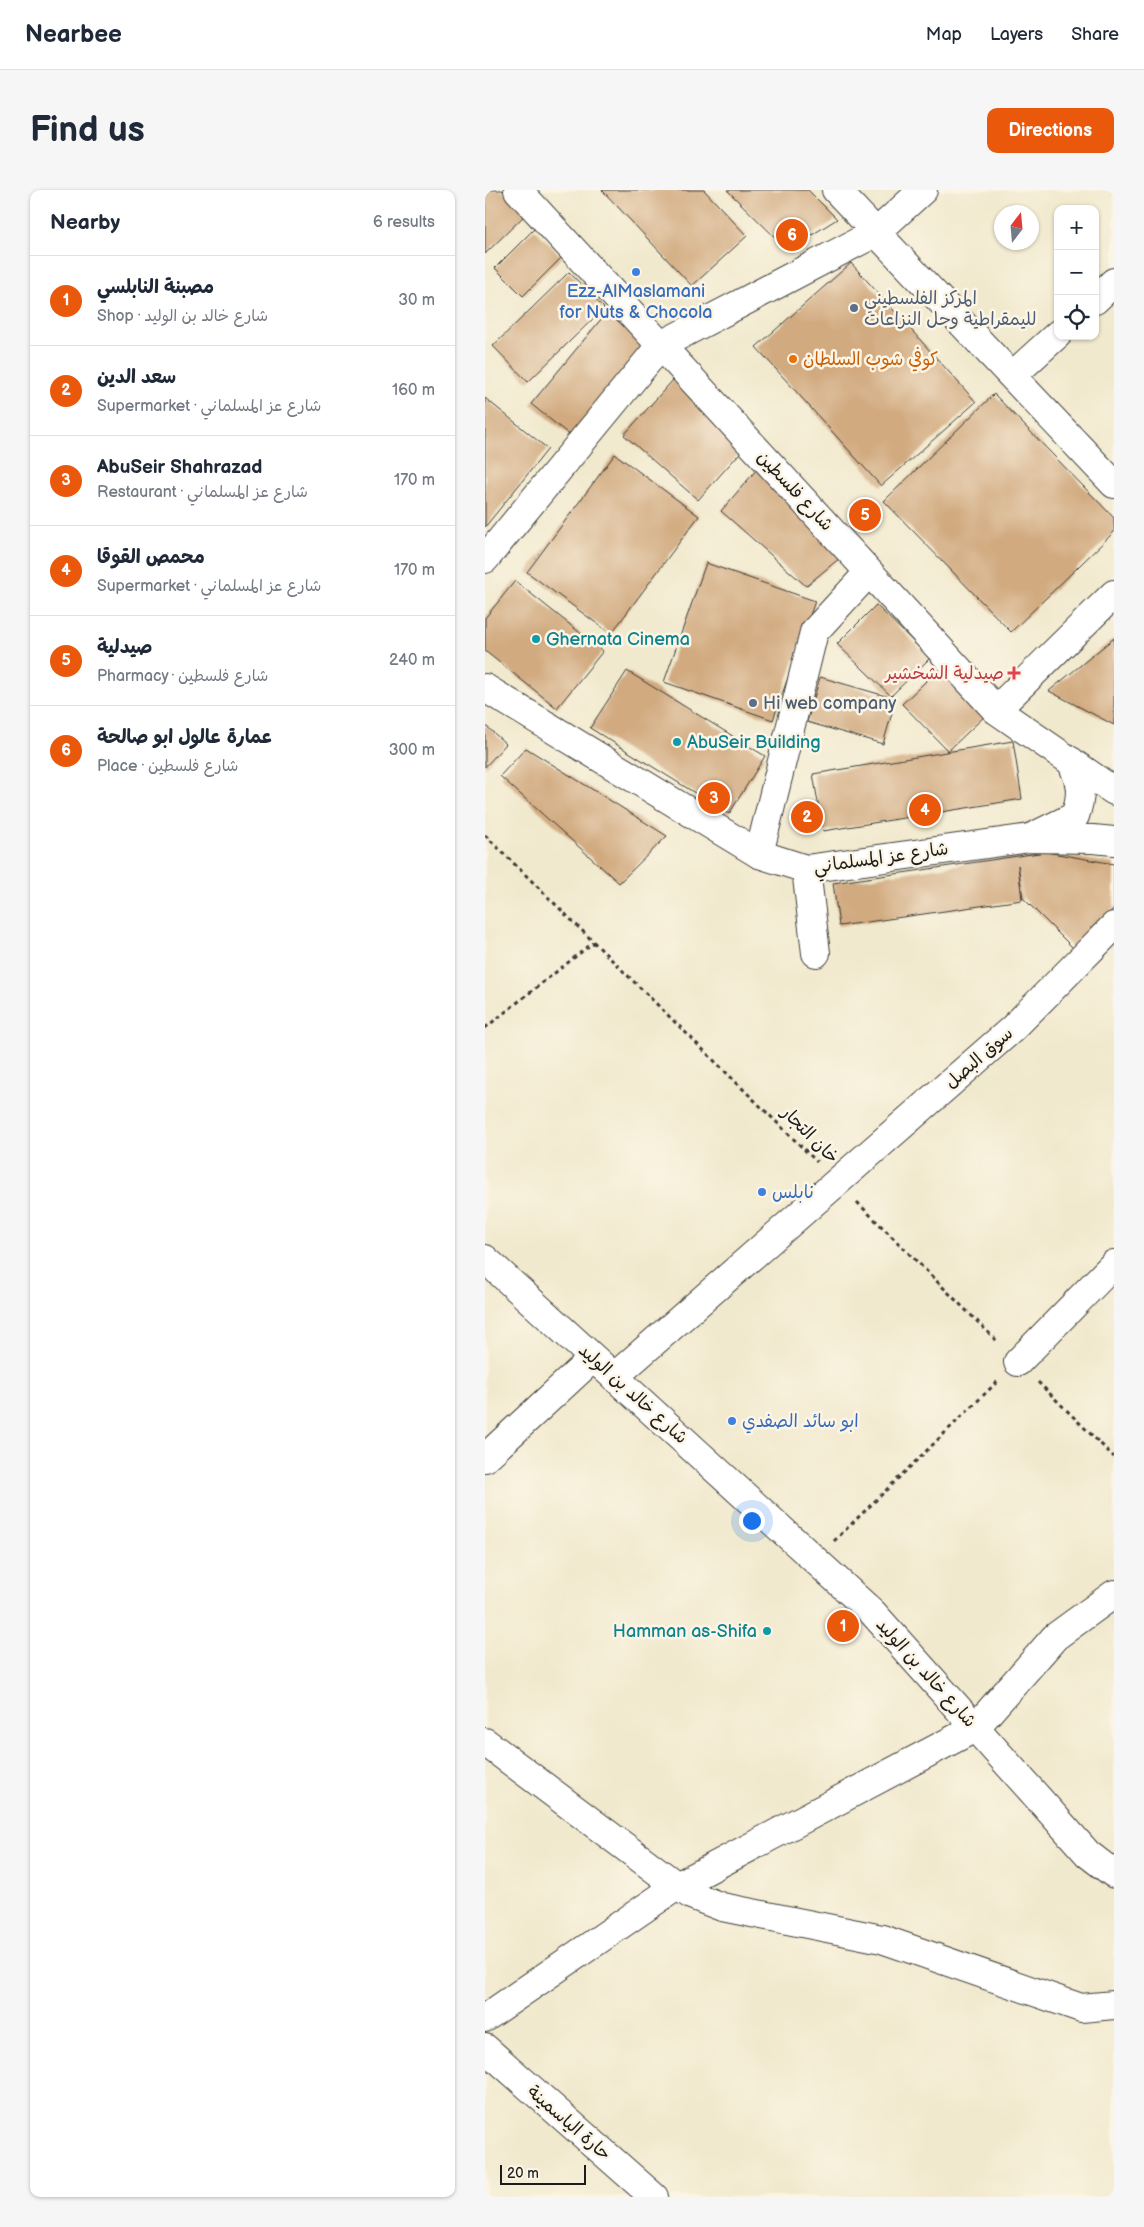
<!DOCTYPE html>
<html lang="en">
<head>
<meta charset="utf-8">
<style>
  body { margin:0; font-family:"Balsamiq Sans","Playpen Sans Arabic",sans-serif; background:#f6f6f7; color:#1f2937 }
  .controls { position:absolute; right:15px; top:15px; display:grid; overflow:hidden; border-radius:10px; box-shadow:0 1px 4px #0004 }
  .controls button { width:45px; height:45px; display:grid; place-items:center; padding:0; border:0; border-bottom:1px solid #e0e1e3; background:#fff; color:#1f2937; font:25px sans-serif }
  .compass { position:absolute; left:509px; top:15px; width:45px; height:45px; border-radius:50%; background:#fff; box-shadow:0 1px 4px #0004; rotate:16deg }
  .scale { position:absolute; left:15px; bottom:12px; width:86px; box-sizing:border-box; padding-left:5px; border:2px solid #1c1c1c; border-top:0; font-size:14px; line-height:18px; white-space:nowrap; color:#1c1c1c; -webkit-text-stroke:4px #fcf5e5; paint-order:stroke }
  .you { position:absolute; left:266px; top:1330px; width:18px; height:18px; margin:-12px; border:4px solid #fff; border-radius:50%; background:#1a73e8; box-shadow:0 0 0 8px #1a73e833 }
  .badge { display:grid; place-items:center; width:32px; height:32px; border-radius:50%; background:#ea580c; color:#fff; font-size:16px; font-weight:700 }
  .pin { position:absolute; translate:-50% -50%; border:2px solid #fff; box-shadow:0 1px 5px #0006 }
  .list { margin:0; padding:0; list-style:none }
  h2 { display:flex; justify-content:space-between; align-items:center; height:65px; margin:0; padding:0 20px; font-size:21px }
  h2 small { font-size:16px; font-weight:400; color:#747a83 }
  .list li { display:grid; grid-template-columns:32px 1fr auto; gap:15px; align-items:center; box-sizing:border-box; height:90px; padding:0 20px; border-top:1px solid #e0e1e3 }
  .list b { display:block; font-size:19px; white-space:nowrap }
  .list p { margin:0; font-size:16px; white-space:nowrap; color:#747a83 }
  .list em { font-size:16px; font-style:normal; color:#747a83 }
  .icon { flex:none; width:28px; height:28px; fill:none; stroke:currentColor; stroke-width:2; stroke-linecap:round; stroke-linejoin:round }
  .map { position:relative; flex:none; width:629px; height:2007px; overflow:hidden; border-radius:10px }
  header { display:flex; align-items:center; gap:30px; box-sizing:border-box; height:70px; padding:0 25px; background:#fff; border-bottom:1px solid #e0e1e3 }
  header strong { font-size:24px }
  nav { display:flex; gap:28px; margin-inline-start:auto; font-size:18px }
  .intro { display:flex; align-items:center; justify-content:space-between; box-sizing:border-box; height:120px; padding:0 30px }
  h1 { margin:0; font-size:35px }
  .button { padding:12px 22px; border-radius:10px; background:#ea580c; color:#fff; font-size:18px; font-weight:700 }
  main { display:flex; gap:30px; padding:0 30px }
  aside { flex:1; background:#fff; border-radius:10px; box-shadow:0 1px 4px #0004 }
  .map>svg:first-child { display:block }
  .building { fill:#d1aa80 }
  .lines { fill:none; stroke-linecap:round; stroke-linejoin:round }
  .minor-casing { stroke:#3c3b37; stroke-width:30 }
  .major-casing { stroke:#3c3b37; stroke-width:30 }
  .path { stroke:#3c3b37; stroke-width:3; stroke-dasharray:4 4; stroke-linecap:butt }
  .minor { stroke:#fff; stroke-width:28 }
  .major { stroke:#fff; stroke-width:28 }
  .shop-dot { fill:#3f7fe0; stroke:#fcf5e5; stroke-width:2 }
  .service-dot { fill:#5c6f8a; stroke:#fcf5e5; stroke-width:2 }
  .food-dot { fill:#e8710a; stroke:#fcf5e5; stroke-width:2 }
  .culture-dot { fill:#0f9aa8; stroke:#fcf5e5; stroke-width:2 }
  .health-dot { fill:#e0444e; stroke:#fcf5e5; stroke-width:2 }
  .labels { text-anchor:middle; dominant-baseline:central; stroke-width:5; stroke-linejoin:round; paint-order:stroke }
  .shop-label { font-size:18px; fill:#366cbe; stroke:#fcf5e5; text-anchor:start }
  .service-label { font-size:18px; fill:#4e5e75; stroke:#fcf5e5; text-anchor:start }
  .food-label { font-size:18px; fill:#c56008; stroke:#fcf5e5; text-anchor:start }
  .street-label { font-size:18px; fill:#1c1c1c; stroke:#fcf5e5 }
  .culture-label { font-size:18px; fill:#0d838f; stroke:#fcf5e5; text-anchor:start }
  .health-label { font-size:18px; fill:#be3a42; stroke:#fcf5e5; text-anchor:end }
</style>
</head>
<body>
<header>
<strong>Nearbee</strong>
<nav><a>Map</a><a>Layers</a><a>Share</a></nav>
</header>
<div class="intro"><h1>Find us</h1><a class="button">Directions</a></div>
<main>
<aside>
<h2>Nearby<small>6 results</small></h2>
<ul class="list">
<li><span class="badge">1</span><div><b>مصبنة النابلسي</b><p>Shop · شارع خالد بن الوليد</p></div><em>30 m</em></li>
<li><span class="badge">2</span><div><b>سعد الدين</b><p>Supermarket · شارع عز المسلماني</p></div><em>160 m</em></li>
<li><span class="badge">3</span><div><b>AbuSeir Shahrazad</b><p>Restaurant · شارع عز المسلماني</p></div><em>170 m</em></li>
<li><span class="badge">4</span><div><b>محمص القوقا</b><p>Supermarket · شارع عز المسلماني</p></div><em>170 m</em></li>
<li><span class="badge">5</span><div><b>صيدلية</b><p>Pharmacy · شارع فلسطين</p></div><em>240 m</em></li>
<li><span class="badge">6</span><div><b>عمارة عالول ابو صالحة</b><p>Place · شارع فلسطين</p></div><em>300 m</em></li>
</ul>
</aside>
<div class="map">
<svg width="629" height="2007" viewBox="0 0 629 2007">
  <rect width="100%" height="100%" fill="#fcf5e5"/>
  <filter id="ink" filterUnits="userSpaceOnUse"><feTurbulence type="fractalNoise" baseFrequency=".02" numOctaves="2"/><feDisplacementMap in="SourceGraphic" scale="10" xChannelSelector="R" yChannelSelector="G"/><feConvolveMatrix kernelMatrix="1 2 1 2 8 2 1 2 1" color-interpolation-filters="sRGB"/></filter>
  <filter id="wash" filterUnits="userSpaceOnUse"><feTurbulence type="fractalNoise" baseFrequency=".0096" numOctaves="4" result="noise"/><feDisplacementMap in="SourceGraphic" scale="20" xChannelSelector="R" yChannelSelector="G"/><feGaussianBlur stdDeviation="1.12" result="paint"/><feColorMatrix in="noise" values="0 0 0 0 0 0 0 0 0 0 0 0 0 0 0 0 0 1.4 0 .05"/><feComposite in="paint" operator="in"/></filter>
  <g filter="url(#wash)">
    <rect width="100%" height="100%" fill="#f1e9cd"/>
    <g id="blocks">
      <path class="building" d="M 0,0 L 17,0 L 41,24 L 0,64 Z
        M 117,0 L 219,0 L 262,46 L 207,96 Z
        M 242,0 L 323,0 L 352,29 L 303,60 Z
        M 49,39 L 77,67 L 38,106 L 10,78 Z
        M 366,73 L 491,212 L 396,296 L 271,157 Z
        M 84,82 L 119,118 L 43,192 L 8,156 Z
        M 122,122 L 162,155 L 87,247 L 46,214 Z
        M 188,190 L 262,255 L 213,310 L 139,245 Z
        M 509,204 L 629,328 L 629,342 L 526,442 L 399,311 Z
        M 0,208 L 63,259 L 0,337 Z
        M 130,264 L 214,326 L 126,444 L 42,382 Z
        M 273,278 L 356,367 L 321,396 L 236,321 Z
        M 221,373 L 330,411 L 288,530 L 179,492 Z
        M 30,391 L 118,461 L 72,518 L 0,461 L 0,428 Z
        M 391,415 L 445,468 L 406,506 L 352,454 Z
        M 629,448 L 629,535 L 564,501 Z
        M 458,475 L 504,522 L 463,561 L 417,514 Z
        M 142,481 L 280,566 L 244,624 L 105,538 Z
        M 335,487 L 411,509 L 398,554 L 322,532 Z
        M 0,535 L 21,554 L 0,577 Z
        M 528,551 L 537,609 L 338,641 L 328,584 Z
        M 41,558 L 182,646 L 134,693 L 15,586 Z
        M 561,662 L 629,674 L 629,718 L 588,758 L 538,708 L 533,675 L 537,710 L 354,736 L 348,693 Z"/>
    </g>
  </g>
  <g filter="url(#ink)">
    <use href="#blocks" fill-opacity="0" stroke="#3c3b37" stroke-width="1"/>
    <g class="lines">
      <g class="minor-casing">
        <path id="minor" d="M 33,0 L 511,520 L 629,601
          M 351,0 L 629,294
          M 610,110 L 629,92
          M 527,186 L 573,144
          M 0,369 L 176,155 L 392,42 L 438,0
          M 511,520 L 629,404
          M 545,648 L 590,626 C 598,603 596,593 586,571
          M 274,664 L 329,442 L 384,382
          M 321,679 L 331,763
          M 0,1069 L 388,1423 L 603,1664 L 629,1684
          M 533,1172 L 629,1074
          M 129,1187 L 527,839 L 629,736
          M 0,1268 L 108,1168
          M 0,1552 L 192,1696 L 206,1705 L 237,1717 L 397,1749 L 596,1818 L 629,1815
          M 0,1828 L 192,1696 L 490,1538 L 570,1447 L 629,1404
          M 0,1858 L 169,2007"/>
      </g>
      <g class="major-casing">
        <path id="major" d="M 0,498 L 274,664 L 321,679 L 545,648 L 608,649 L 629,651"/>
      </g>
      <path class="path" d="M 0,645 L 332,972
        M 0,838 L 109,752
        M 372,1012 L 513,1152
        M 553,1192 L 629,1267
        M 349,1351 L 513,1191"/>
      <use href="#minor" class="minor"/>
      <use href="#major" class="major"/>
    </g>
  </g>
  <g class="shop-dot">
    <circle cx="151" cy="82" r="5"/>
    <circle cx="277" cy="1002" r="5"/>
    <circle cx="247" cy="1231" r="5"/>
  </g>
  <g class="service-dot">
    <circle cx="369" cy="118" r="5"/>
    <circle cx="268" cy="513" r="5"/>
  </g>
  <circle class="food-dot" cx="308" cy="169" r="5"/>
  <g class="culture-dot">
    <circle cx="51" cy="449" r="5"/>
    <circle cx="192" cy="552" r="5"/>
    <circle cx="282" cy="1441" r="5"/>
  </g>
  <path class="health-dot" d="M526.5 475.5h5v5h5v5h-5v5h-5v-5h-5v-5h5z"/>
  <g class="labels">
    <g class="shop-label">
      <text x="151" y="101" text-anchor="middle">Ezz-AlMaslamani<tspan x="151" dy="21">for Nuts &amp; Chocola</tspan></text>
      <text x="287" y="1002">نابلس</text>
      <text x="257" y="1231">ابو سائد الصفدي</text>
    </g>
    <g class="service-label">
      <text x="379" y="108">المركز الفلسطيني<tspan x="379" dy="21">لليمقراطية وحل النزاعات</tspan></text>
      <text x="278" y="513">Hi web company</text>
    </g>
    <g class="food-label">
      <text x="318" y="169">كوفي شوب السلطان</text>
    </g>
    <g class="street-label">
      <text transform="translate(310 301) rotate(47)">شارع فلسطين</text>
      <text transform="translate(396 668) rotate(-8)">شارع عز المسلماني</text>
      <text transform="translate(494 868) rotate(-41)">سوق البصل</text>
      <text transform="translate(325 945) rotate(45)">خان التجار</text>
      <text transform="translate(148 1204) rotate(42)">شارع خالد بن الوليد</text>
      <text transform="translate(441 1483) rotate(48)">شارع خالد بن الوليد</text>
      <text transform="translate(84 1933) rotate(41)">حارة الياسمينة</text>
    </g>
    <g class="culture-label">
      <text x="61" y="449">Ghernata Cinema</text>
      <text x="202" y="552">AbuSeir Building</text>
      <text x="272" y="1441" text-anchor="end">Hamman as-Shifa</text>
    </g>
    <g class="health-label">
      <text x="519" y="483">صيدلية الشخشير</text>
    </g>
  </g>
</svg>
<div class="controls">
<button>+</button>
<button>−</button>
<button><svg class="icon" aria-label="locate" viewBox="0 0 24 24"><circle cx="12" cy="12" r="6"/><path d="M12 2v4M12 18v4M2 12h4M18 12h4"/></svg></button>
</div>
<svg class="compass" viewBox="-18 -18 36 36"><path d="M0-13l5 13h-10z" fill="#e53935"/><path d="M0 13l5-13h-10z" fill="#747a83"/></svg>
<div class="scale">20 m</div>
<div class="you"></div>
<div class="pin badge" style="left:358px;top:1436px">1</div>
<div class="pin badge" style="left:322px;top:627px">2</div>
<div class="pin badge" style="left:229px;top:608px">3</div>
<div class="pin badge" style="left:440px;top:620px">4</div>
<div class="pin badge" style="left:380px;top:325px">5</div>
<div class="pin badge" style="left:307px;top:45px">6</div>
</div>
</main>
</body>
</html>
